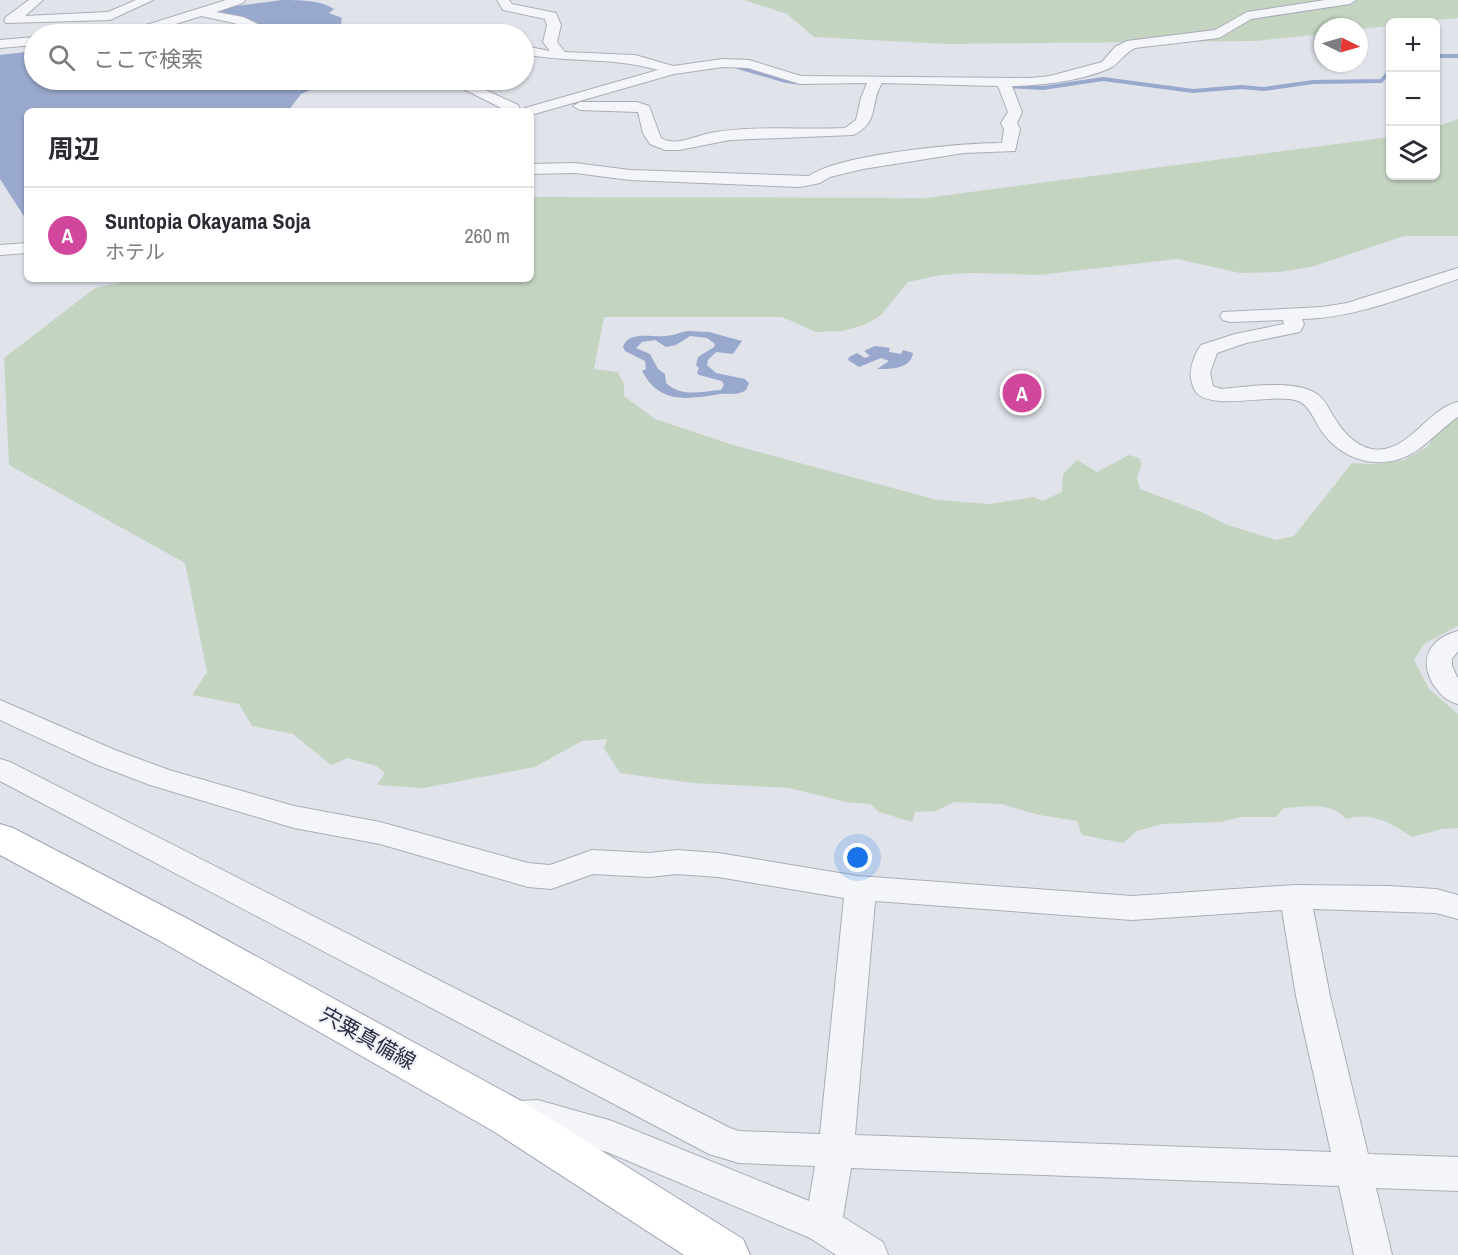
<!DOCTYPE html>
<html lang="ja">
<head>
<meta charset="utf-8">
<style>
  body { margin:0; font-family:"Archivo Narrow","Noto Sans JP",sans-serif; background:#f2f2f3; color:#2b2b33 }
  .controls { position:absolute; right:18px; top:18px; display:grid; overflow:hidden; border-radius:9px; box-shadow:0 2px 4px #0004 }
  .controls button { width:54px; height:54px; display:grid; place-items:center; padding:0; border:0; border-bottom:2px solid #e1e1e2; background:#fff; color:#2b2b33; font:30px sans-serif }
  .compass { position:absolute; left:1314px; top:18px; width:54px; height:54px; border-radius:50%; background:#fff; box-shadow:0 2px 4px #0004; rotate:95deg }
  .you { position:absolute; left:858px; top:858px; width:21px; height:21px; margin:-15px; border:4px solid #fff; border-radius:50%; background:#1a73e8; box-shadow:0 0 0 9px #1a73e833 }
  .badge { display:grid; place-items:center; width:39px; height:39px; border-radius:50%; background:#7c3aed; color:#fff; font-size:20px; font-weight:700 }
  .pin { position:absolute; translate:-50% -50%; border:3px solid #fff; box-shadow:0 2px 6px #0006 }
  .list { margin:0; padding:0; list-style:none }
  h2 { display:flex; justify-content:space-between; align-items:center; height:78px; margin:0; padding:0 24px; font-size:26px }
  h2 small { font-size:20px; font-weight:400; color:#7c7c81 }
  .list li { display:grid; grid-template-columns:39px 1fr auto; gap:18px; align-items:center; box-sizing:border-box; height:96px; padding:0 24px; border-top:2px solid #e1e1e2 }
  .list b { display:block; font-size:22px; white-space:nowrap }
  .list p { margin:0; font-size:20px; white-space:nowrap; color:#7c7c81 }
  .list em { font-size:20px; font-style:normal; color:#7c7c81 }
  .icon { flex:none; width:33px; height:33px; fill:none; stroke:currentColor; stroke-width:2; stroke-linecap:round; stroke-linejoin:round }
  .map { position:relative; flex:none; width:1458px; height:1255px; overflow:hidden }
  .search { position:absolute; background:#fff; box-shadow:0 2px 4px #0004; left:24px; top:24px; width:510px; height:66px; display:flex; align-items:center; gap:15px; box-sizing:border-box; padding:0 21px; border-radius:33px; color:#7c7c81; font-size:22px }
  .panel { position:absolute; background:#fff; box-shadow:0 2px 4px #0004; left:24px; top:108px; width:510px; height:174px; border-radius:9px }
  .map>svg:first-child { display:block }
  .green { fill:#c3d5c1 }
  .water { fill:#99a9cd; fill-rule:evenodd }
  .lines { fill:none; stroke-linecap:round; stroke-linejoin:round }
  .stream { stroke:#99a9cd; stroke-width:4 }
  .minor-casing { stroke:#aaacb9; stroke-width:2 }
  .major-casing { stroke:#9fa4b7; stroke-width:2 }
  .minor { fill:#f4f5f8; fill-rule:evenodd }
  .major { fill:#fff; fill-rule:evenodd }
  .labels { text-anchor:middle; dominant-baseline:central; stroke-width:4.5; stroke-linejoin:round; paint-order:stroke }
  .near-street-label { font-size:21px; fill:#282d44; stroke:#f1f2f8 }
</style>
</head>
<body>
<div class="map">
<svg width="1458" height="1255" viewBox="0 0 1458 1255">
  <rect width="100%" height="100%" fill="#e1e3eb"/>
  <path class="green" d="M 744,0 L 1458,0 L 1458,18 L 1417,22 L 1390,22 L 1390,26 L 1359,29 L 1359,27 L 1323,27 L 1323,34 L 1256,41 L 946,44 L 814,37 L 787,14 Z
    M 1458,119 L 1458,236 L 1404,236 L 1311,267 L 1279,272 L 1240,273 L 1177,259 L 1039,275 L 972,273 L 941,275 L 908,282 L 880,316 L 864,325 L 842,331 L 816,332 L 782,317 L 604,317 L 594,369 L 618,372 L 624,384 L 624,396 L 655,419 L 733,445 L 937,500 L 989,504 L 1034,497 L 1042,501 L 1062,492 L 1063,474 L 1077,460 L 1097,472 L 1129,455 L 1139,458 L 1142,464 L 1137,477 L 1140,489 L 1199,511 L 1225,524 L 1276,540 L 1294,536 L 1352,463 L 1374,464 L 1404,460 L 1428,446 L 1436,433 L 1458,418 L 1458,626 L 1424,644 L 1414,660 L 1429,689 L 1458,714 L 1458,828 L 1442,829 L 1412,837 C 1391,823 1372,811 1346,819 C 1332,801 1305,807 1284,808 L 1276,817 L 1241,817 L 1221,822 L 1162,824 L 1137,831 L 1123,843 L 1082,835 L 1077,821 L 1039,815 L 1001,804 L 954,802 L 936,811 L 915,812 L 912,822 L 879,812 L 871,804 L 846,802 L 789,788 L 693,783 L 620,773 L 604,748 L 607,739 L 582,741 L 535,767 L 423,788 L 377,785 L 385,773 L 376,766 L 348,758 L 331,765 L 293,734 L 252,726 L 239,704 L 192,695 L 207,672 L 185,563 L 9,465 L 4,358 L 95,288 L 136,279 L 531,279 L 531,197 L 925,198 L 1390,137 L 1390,176 L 1436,176 L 1436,127 Z"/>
  <path class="water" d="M 282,0 C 298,0 321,0 334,9 L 329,13 L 342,18 L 341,23 L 344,27 L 358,30 L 384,28 L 449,34 L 280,34 L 258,23 L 218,13 L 229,7 Z
    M 34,51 L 34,80 L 329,80 L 330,82 L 301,94 L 288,111 L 27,111 L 27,221 L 0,179 L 0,55 Z
    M 688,331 L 709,332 L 742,341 L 733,354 L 716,352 L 708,360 L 707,365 L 716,373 L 745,379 L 749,383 L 746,390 C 737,396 730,393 720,394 C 688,399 660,405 642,371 L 646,369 L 645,361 L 625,351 L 623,347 C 628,330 654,338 665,336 C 673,336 680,332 688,331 ZM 690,336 L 707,338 L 715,344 L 714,347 L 698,357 L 696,365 L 699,368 L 697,373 L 699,375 L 722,381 L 724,385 L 721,390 C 702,391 682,398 666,383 L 665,374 L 658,369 L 650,354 L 636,348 L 642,342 L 655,340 L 666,347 L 676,345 Z
    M 875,346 L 890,348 L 889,352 L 901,354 L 903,350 L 913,353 C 911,369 891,369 877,369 L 889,361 L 881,358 L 859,367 L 848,360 L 849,357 L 857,353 L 865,358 L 870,356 L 864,351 Z"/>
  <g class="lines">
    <path class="stream" d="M 1436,56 L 1458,56
      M 738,67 L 786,81 L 803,83
      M 1005,86 L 1043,88 L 1103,79 L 1193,91 L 1241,87 L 1264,89 L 1313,82 L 1381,81 L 1390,71"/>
    <g class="minor-casing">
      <path id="minor" d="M 29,0 L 43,0 L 25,16 L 108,12 L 136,0 L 153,0 L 110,20 L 6,23 L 4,20 L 6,17 Z
        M 226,0 L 245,0 L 243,3 L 216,12 L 243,17 L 273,31 L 274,34 L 258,34 L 234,23 L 201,16 L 144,34 L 125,34 L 127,31 Z
        M 497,0 L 509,0 L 512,4 L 556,13 L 561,25 L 557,42 L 565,52 L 635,55 L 673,66 L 723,59 L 749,60 L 801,76 L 1031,78 L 1050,76 L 1102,62 L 1115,47 L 1127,41 L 1215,30 L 1247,12 L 1325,0 L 1356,0 L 1350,4 L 1251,19 L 1219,38 L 1135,48 C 1124,53 1119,64 1110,68 C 1085,80 1040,86 1012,86 L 1022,112 L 1017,123 L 1020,129 L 1015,151 L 964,153 L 863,169 L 830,177 L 820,183 L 800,187 L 630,180 L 575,173 L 531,174 L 531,164 L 575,163 L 630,170 L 809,176 C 840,154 962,143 1002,143 L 1004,129 L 1001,123 L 1008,112 L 998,86 L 882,83 C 869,104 880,123 853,135 L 730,140 L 679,150 L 665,150 L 650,144 L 643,133 L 638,112 L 580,110 L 573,106 L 580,102 L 637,102 L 649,106 L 661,138 C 675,147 695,136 710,133 C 754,125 801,130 845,128 L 856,120 L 861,98 L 867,83 L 800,84 L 748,68 L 723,67 L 674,74 L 531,115 L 531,111 L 523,111 L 525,108 L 658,70 C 614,57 568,63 524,54 L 524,46 L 550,51 L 543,42 L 547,25 L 545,19 L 503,10 Z
        M 34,37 L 34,45 L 0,48 L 0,40 Z
        M 446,80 L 464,80 L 518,105 L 521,111 L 507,111 Z
        M 27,243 L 27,253 L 0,255 L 0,245 Z
        M 1458,268 L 1458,279 C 1407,296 1356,318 1302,319 L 1304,324 L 1300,332 L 1246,343 L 1217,353 L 1210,373 L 1213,386 L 1221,389 C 1247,387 1294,379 1317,394 C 1326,400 1330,412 1336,420 C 1346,437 1364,453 1385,449 C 1414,443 1429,409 1458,402 L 1458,417 C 1444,426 1433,439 1419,449 C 1387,472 1346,464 1323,433 C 1315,423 1310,405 1298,401 C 1273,392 1212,412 1196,392 C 1193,388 1192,383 1191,379 C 1189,369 1195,353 1201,345 L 1235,334 L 1284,324 L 1283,320 L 1230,322 L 1223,320 L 1220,316 L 1223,312 L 1322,307 L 1347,303 Z
        M 1458,631 L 1458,651 L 1452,659 L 1452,666 L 1458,679 L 1458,704 C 1446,701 1440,694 1433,684 C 1418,658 1431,638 1458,631 Z
        M 0,700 L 115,750 L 169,770 L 294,806 L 380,822 L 528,863 L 550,865 L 592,850 L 649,853 L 677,850 L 718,853 L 858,876 L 1132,896 L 1295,885 L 1389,886 L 1436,889 L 1458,895 L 1458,919 L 1436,913 L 1313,909 L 1330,996 L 1368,1154 L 1458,1157 L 1458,1191 L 1376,1188 L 1392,1255 L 1354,1255 L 1339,1186 L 851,1168 L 843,1217 L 883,1242 L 888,1255 L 836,1255 L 810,1238 L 607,1152 L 538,1132 L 518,1133 L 505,1128 L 500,1117 L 505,1106 L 518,1101 L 538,1100 L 612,1121 L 809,1201 L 815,1166 L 739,1163 L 709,1154 L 0,781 L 0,759 L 10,762 L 730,1128 L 739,1131 L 820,1134 L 844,898 L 718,877 L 677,874 L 649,877 L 593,874 L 551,889 L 528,887 L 380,844 L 294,828 L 150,785 L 95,764 L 0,720 ZM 875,901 L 1132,920 L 1282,910 L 1296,996 L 1331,1152 L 855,1135 Z"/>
    </g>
    <g class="major-casing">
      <path id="major" d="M 0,824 L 13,828 L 188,919 L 525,1103 L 743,1239 L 750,1255 L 684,1255 L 493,1131 L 160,941 L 0,855 Z"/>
    </g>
    <use href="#minor" class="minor"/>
    <use href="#major" class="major"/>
  </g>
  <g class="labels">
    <g class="near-street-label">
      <text transform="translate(368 1038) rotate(29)">宍粟真備線</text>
    </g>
  </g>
</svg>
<div class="controls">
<button>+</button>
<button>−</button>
<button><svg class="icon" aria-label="layers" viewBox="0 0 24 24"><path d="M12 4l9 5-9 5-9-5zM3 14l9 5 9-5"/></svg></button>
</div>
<svg class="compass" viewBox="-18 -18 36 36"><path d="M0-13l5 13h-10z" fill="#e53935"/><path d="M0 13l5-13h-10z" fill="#7c7c81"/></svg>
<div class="you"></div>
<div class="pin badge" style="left:1022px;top:393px;background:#d1479c">A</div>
<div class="search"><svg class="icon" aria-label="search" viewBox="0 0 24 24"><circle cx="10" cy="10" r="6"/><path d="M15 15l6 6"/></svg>ここで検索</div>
<section class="panel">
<h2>周辺<small></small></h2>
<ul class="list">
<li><span class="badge" style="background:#d1479c">A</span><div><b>Suntopia Okayama Soja</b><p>ホテル</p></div><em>260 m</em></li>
</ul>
</section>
</div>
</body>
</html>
